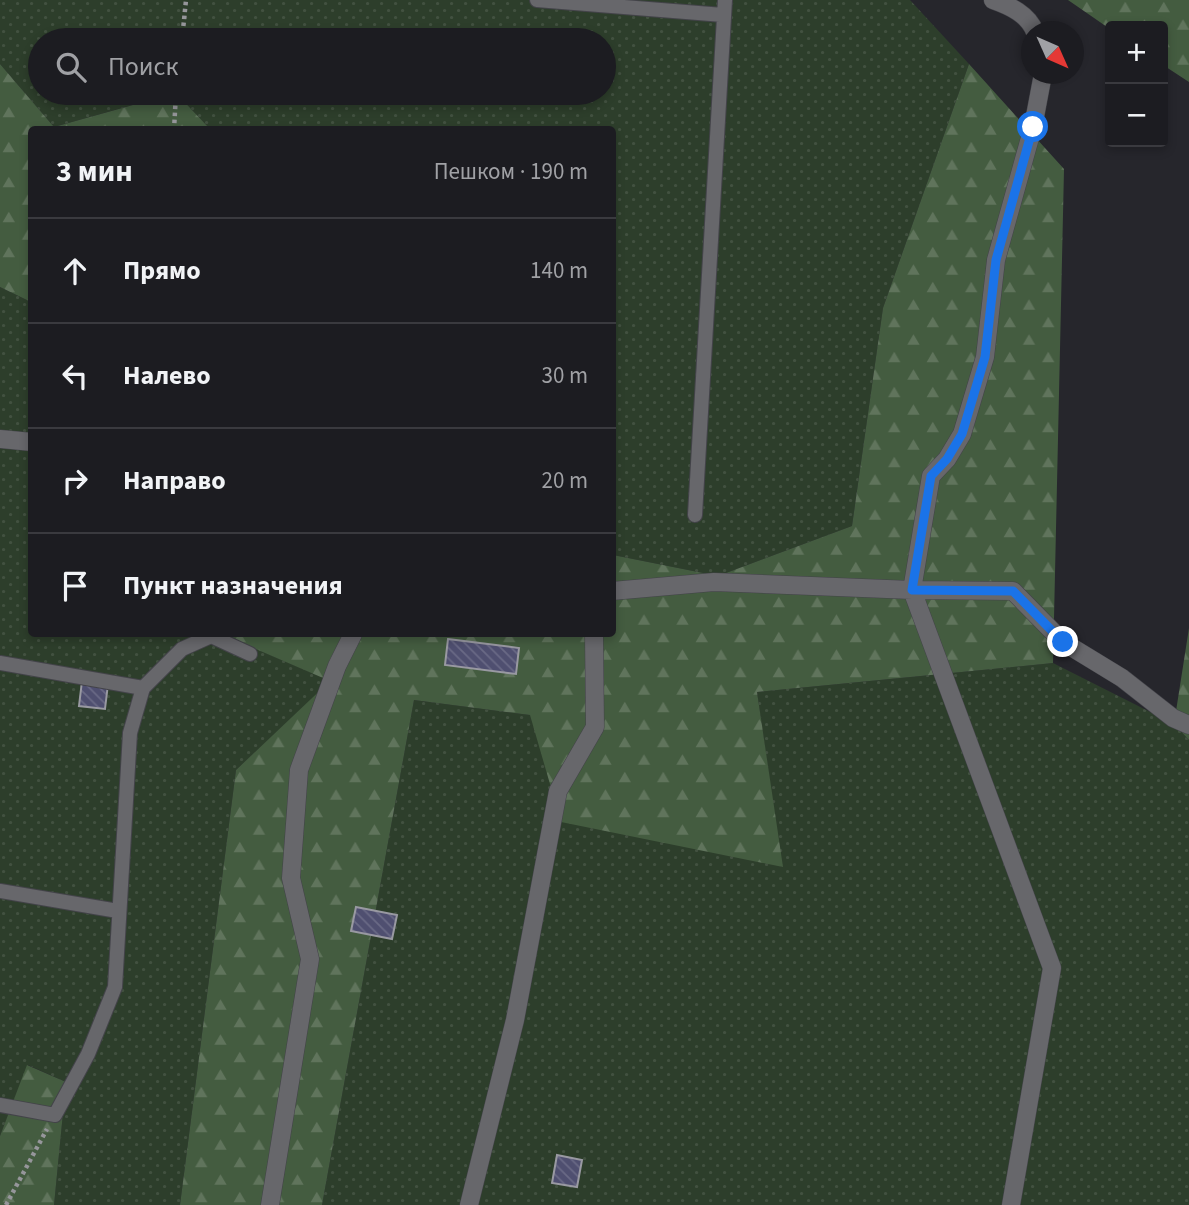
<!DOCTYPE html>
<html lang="ru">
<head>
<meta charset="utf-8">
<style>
  body { margin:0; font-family:"Source Sans 3",sans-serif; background:#25252a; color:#f1f3f6 }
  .controls { position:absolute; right:21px; top:21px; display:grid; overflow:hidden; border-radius:7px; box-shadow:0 4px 10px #0003 }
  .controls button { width:63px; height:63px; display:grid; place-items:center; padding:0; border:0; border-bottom:2px solid #3a3a3f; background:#1c1c21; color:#f1f3f6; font:35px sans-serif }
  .compass { position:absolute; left:1021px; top:21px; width:63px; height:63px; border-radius:50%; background:#1c1c21; box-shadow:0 4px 10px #0003; rotate:135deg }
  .stop { position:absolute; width:21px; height:21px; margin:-16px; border:5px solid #1a73e8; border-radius:50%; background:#fff }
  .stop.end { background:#1a73e8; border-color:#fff; box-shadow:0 2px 7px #0008 }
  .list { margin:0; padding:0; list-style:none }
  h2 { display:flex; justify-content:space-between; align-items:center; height:91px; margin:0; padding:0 28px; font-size:30px }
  h2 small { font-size:23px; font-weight:400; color:#a0a1a5 }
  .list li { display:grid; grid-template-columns:46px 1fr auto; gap:21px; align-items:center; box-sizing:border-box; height:105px; padding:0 28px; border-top:2px solid #3a3a3f }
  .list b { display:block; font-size:26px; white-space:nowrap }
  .list em { font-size:23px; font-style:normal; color:#a0a1a5 }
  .icon { flex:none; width:38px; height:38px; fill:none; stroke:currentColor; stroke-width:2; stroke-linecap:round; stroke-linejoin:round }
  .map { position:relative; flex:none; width:1189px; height:1205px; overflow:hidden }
  .search { position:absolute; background:#1c1c21; box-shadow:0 4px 10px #0003; left:28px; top:28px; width:588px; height:77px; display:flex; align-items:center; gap:18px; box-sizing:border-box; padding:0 24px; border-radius:38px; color:#a0a1a5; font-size:26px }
  .panel { position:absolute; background:#1c1c21; box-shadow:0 4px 10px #0003; left:28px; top:126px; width:588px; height:511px; border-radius:7px }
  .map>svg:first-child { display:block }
  .grass { fill:url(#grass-dots) }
  .forest { fill:url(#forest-firs) }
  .building { fill:url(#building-back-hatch); stroke:#9999a2; stroke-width:2 }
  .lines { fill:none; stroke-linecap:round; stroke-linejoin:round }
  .service-casing { stroke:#434349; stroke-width:16 }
  .minor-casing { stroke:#434349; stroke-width:19 }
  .path { stroke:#96969b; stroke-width:4.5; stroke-dasharray:3.5 3.5; stroke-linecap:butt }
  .service { stroke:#67676b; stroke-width:14 }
  .minor { stroke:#67676b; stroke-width:18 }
  .route { stroke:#1a73e8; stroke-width:9 }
</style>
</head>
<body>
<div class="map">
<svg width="1189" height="1205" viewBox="0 0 1189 1205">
  <defs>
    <pattern id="grass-dots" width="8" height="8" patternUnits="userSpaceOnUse" patternTransform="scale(1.75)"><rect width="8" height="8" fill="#2d3e2b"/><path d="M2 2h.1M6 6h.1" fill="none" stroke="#425140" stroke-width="1.8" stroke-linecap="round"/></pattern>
    <pattern id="forest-firs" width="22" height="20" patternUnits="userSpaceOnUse" patternTransform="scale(1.75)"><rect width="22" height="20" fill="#445c40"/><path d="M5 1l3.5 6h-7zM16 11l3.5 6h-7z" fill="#60745c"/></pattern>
    <pattern id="building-back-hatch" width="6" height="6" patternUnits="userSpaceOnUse" patternTransform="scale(1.75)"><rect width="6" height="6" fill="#4f4f70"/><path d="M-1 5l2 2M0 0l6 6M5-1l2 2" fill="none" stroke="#696985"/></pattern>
  </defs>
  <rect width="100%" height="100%" fill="#26262c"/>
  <path class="grass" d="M 0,0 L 910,0 L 969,64 L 883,308 L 852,526 L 718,576 L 613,555 L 612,130 L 210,129 L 176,93 L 604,93 L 604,40 L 40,40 L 40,93 L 175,93 L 54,127 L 0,64 Z
    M 0,287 L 31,302 L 32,634 L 221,634 L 331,681 L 236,770 L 180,1205 L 54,1205 L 66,1082 L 28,1065 L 0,1136 Z
    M 1053,663 L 1174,724 L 1189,740 L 1189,1205 L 322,1205 L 414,700 L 530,715 L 782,867 L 757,692 Z"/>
  <path class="forest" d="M 1068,0 L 1189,0 L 1189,82 L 1163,65 L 1163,26 L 1110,26 L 1110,29 Z
    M 0,64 L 54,127 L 176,93 L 210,129 L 32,130 L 31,302 L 0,287 Z
    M 969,64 L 1064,169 L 1053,663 L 757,692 L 783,867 L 561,822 L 530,715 L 414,700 L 322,1205 L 180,1205 L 236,770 L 330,681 L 221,634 L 612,634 L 613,555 L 718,576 L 852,526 L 883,308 Z
    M 1189,628 L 1189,740 L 1174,724 Z
    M 27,1065 L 66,1082 L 54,1205 L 0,1205 L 0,1136 Z"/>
  <path class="building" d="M 448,639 L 519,648 L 516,674 L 445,665 Z
    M 82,681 L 108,684 L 105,709 L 79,706 Z
    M 356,907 L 397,915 L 392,939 L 351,931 Z
    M 557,1155 L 582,1160 L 577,1187 L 552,1183 Z"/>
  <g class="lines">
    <g class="service-casing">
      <path id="service" d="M 537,0 L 723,15
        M 695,515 L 725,0
        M 0,663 L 143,688
        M 0,891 L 118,911
        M 0,1105 L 55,1115 L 88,1054 L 115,987 L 130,733 L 143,688 L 182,649 L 211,636 L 250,654"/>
    </g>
    <g class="minor-casing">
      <path id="minor" d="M 993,0 C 1010,6 1028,14 1035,32
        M 0,439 L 32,442
        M 612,591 L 714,582 L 912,590 L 931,476 L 947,459 L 962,434 L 985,357 L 996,260 L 1033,127 L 1043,74
        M 270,1205 L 310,959 L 291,878 L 299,770 L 337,666 L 353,634
        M 469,1205 L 515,1020 L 558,791 L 595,727 L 594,634
        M 1011,1205 L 1052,968 L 912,590 L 1013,591 L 1063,642 L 1122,678 L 1173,718 L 1189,725"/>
    </g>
    <path class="path" d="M 182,40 L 186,0
      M 174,130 L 176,93
      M 6,1205 L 47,1129"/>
    <use href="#service" class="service"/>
    <use href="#minor" class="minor"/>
  </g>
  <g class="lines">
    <path class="route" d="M 1033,127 L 996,260 L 985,357 L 962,434 L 947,459 L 931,476 L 912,590 L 1013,591 L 1063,642"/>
  </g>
</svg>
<div class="controls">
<button>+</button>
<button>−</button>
</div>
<svg class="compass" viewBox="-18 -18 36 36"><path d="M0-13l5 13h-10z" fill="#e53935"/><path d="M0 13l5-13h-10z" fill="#a0a1a5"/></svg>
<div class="stop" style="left:1033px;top:127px"></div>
<div class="stop end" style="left:1063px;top:642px"></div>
<div class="search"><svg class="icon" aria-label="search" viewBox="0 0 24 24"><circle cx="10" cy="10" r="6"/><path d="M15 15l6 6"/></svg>Поиск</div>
<section class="panel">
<h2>3 мин<small>Пешком · 190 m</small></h2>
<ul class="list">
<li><svg class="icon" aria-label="ahead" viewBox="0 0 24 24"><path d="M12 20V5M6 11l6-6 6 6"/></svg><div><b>Прямо</b></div><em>140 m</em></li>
<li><svg class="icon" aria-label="left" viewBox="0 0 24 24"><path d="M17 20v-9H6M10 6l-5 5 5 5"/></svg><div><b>Налево</b></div><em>30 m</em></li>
<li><svg class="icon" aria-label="right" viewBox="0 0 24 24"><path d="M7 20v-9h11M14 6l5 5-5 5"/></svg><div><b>Направо</b></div><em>20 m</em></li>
<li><svg class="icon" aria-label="arrive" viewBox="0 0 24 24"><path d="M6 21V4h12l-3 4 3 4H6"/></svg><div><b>Пункт назначения</b></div></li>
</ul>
</section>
</div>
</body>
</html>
